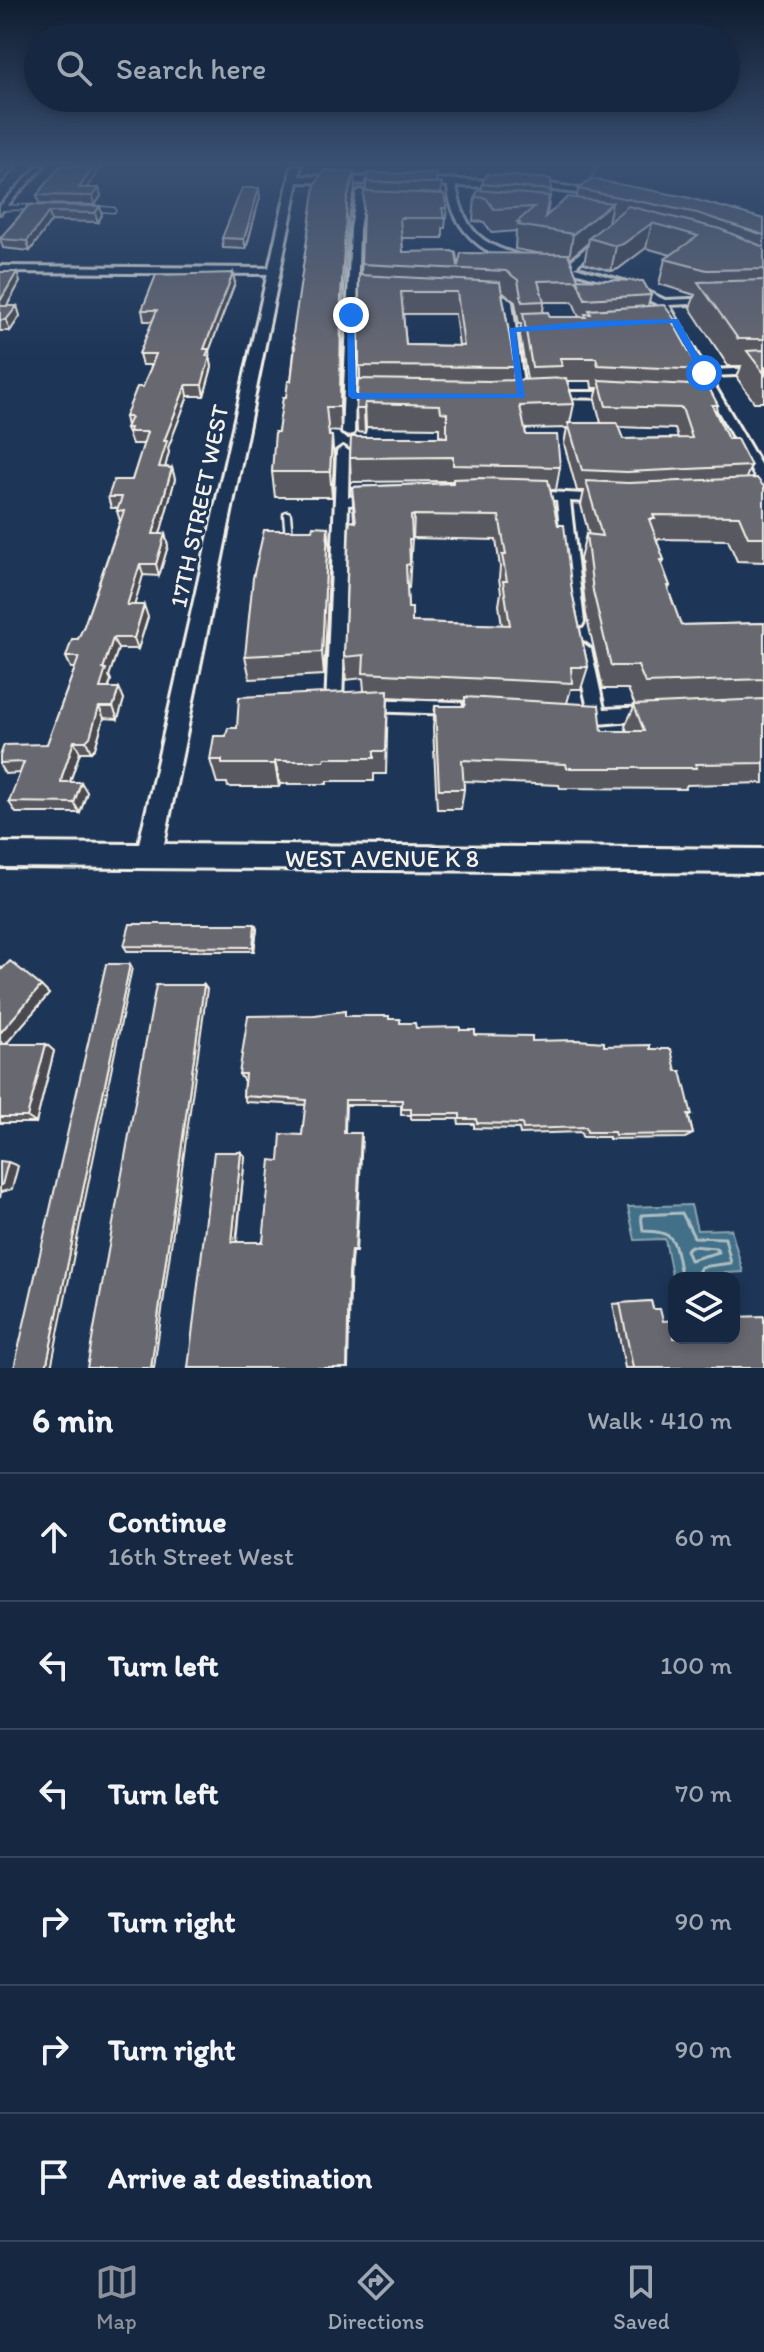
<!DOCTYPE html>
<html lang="en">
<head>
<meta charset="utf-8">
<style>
  body { margin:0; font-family:Itim,sans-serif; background:#1f3048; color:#f1f3f6 }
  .controls { position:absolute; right:24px; bottom:24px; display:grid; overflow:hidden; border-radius:16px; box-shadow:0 4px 12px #0003 }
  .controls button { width:72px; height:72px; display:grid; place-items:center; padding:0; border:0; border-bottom:2px solid #35445a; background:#162841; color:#f1f3f6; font:40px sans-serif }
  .stop { position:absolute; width:24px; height:24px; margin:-18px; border:6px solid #1a73e8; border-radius:50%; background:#fff }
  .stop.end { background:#1a73e8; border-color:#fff; box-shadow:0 2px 8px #0008 }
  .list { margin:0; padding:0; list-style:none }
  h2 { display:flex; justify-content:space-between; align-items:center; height:104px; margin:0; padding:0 32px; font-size:34px }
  h2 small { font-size:26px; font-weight:400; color:#9ea6b1 }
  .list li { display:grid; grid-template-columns:52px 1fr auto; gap:24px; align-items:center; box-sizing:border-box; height:128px; padding:0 32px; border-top:2px solid #35445a }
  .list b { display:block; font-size:30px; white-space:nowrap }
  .list p { margin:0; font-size:26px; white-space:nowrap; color:#9ea6b1 }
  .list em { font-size:26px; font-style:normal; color:#9ea6b1 }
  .icon { flex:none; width:44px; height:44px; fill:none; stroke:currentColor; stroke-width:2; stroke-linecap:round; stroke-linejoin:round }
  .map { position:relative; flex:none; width:764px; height:1368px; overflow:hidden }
  .search { position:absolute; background:#162841; box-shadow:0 4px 12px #0003; left:24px; right:24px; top:24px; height:88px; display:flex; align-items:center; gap:20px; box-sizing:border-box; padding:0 28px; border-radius:44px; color:#9ea6b1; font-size:30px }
  .sheet { height:872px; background:#162841 }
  nav { display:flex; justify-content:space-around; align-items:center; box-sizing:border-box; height:112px; border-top:2px solid #35445a; background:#162841; font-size:22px; color:#9ea6b1 }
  nav a { display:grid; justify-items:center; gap:4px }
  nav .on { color:#8c9099 }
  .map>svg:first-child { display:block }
  .water { fill:#436f88; stroke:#8aa3ae; stroke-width:2 }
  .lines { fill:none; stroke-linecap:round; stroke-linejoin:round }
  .shore { stroke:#adbdc2; stroke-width:3 }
  .stream { stroke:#8aa3ae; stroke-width:3 }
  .lane-far1-casing { stroke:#f4f1e8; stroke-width:7 }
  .lane-casing { stroke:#f4f1e8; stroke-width:11 }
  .street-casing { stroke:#f4f1e8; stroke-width:6 }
  .secondary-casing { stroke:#f4f1e8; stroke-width:6 }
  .lane-far1 { stroke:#1d3557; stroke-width:4 }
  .lane { stroke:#1d3557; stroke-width:6 }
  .street { fill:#1d3557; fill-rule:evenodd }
  .secondary { fill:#1d3557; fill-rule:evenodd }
  .wall { fill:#595961; stroke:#f4f1e8; stroke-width:2; fill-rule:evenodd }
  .shaded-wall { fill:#48494f; stroke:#f4f1e8; stroke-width:2 }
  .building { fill:#676871; stroke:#f4f1e8; stroke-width:2; fill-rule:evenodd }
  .route { fill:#1a73e8 }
  .labels { text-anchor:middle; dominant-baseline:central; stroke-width:6; stroke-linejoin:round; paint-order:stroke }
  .street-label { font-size:24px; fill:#f4f1e8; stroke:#1d3557 }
</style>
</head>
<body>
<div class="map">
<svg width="764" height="1368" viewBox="0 0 764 1368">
  <rect width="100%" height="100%" fill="#1d3557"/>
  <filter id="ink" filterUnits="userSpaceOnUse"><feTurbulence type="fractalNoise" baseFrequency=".0125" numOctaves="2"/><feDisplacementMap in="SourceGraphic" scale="16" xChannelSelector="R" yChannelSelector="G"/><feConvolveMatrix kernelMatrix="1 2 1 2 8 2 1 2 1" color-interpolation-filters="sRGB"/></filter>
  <g filter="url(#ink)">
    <path class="water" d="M 691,1205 L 697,1230 L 731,1229 L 743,1272 L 672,1276 L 665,1239 L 635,1240 L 628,1207 Z"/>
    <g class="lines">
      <path class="shore" d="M 691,1246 L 716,1248 L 719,1252 L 690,1260 L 686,1250 Z
        M 682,1278 C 673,1245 681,1231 643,1231 L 641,1215 L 682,1213 L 694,1237 L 725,1238 L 731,1263 L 701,1267 L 695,1278"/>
      <path class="stream" d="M 588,182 L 599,166"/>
      <g class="lane-far1-casing">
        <path id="lane-far1" d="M 3,208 L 34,207
          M 91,208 L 113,210"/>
      </g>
      <g class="lane-casing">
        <path id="lane" d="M 287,515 L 289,536 L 292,536"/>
      </g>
      <g class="street-casing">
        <path id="street" d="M 38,166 L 44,166 L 0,213 L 0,206 Z
          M 448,179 L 455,181 C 464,231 478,244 526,257 L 526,261 C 482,261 446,223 448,179 Z
          M 361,190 L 365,192 L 359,229 L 354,433 L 348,436 L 342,433 L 351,229 L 357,192 Z
          M 600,236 L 607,238 L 575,267 L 627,282 L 665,300 L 716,298 L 716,302 L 713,303 L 669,305 L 706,370 L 764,368 L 764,374 L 709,376 L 764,471 L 764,486 L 758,482 L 659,305 L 607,281 L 549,265 L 553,262 L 566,265 Z
          M 0,266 L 274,268 L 278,271 L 274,274 L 0,272 Z
          M 483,291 L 506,296 L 512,302 L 525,398 L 516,396 L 502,303 L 480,296 L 478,294 Z
          M 549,392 L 618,392 L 623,395 L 618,398 L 545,397 L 544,395 Z
          M 343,447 L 349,451 L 348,497 L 375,495 L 381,499 L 375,503 L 348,505 L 342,706 L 340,711 L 328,711 L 326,706 L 337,451 Z
          M 530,491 L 603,495 L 609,499 L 603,503 L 570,501 L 584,622 L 582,626 L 577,627 L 570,622 L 557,500 L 526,498 L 524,495 Z
          M 583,643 L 591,649 L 604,709 L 650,707 L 656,709 L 658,714 L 656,719 L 598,724 L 576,721 L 574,716 L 576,711 L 588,709 L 575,649 Z
          M 366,699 L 455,702 L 461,703 L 463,708 L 461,713 L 455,714 L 366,711 L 360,710 L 358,705 L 360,700 Z"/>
      </g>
      <g class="secondary-casing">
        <path id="secondary" d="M 292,166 L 301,166 L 299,176 L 537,182 L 613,194 L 608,197 L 537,188 L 298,182 L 164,844 L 764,849 L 764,873 L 0,867 L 0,843 L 139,844 Z"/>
      </g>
      <use href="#lane-far1" class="lane-far1"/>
      <use href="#lane" class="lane"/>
      <use href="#street" class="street"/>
      <use href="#secondary" class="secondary"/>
    </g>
    <path class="wall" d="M 102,166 L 87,188 L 99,188 L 101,196 L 95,205 L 39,204 L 37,195 Z
      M 366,182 L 442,183 L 441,194 L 447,208 L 445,228 L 443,228 L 443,238 L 402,238 L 403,252 L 458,266 L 542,254 L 515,249 L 516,231 L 492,233 L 484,222 L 473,221 L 475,197 L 482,190 L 482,184 L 551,190 L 547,215 L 577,198 L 578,189 L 764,219 L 764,402 L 754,402 L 737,378 L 741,366 L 728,366 L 690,308 L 695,295 L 659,284 L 665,259 L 671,255 L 646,248 L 618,269 L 611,271 L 584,263 L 588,243 L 570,258 L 578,279 L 651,295 L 648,306 L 676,321 L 674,326 L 696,364 L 702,370 L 697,385 L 718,405 L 715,412 L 728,439 L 751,466 L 746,478 L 764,487 L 764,562 L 737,561 L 728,540 L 656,539 L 664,560 L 662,564 L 670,586 L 668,590 L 681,625 L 764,623 L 764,783 L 687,785 L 685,789 L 560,788 L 559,785 L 464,781 L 464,789 L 461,809 L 437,809 L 433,728 L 435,706 L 464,706 L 465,701 L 388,697 L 386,774 L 374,774 L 374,781 L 327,781 L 327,784 L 280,784 L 279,787 L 228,787 L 227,783 L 217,783 L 210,760 L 226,736 L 237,728 L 364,691 L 363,678 L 346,680 L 344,657 L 354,522 L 352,487 L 451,483 L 451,481 L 351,482 L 350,458 L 446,437 L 439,436 L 439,428 L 366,427 L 365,433 L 357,432 L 356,409 L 360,379 L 359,275 L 361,275 ZM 502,292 L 515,302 L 519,324 L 521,324 L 520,336 L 527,380 L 513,380 L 515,367 ZM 544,302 L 573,302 L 579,317 L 550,317 L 543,312 ZM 403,314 L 455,314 L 459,346 L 406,345 ZM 567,381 L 591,381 L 592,388 L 598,388 L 595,400 L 601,423 L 570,423 L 574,404 ZM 618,427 L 675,429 L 678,438 L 623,439 ZM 567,428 L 564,444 L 577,491 L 584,491 L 581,505 L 589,535 L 586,534 L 580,559 L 586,614 L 603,689 L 628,689 L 635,705 L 625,726 L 627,731 L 602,731 L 567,703 L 571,689 L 581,689 L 588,667 L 550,490 L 556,490 L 560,467 L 526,435 L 525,429 ZM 412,538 L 496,540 L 500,567 L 499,578 L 501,593 L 499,605 L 502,625 L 412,622 L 408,608 L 407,588 L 409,588 Z
      M 355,190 L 348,220 L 342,320 L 341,432 L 329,431 L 334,461 L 332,497 L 275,497 L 272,472 L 278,432 L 286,397 L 291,381 L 294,352 L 293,334 Z
      M 260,197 L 246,249 L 223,248 L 222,238 Z
      M 29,205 L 100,206 L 102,215 L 98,222 L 51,221 L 30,251 L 3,248 L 0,238 Z
      M 0,272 L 20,282 L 7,306 L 17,306 L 20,316 L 10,331 L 0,331 Z
      M 235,283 L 209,351 L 212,367 L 204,396 L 188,396 L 168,448 L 169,452 L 165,467 L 172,468 L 175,479 L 160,534 L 165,534 L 168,546 L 159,576 L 143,575 L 134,605 L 148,617 L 138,649 L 118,649 L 109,676 L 111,680 L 109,688 L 119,688 L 124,699 L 118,719 L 104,718 L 95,748 L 91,752 L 80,752 L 70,782 L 87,792 L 80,813 L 16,813 L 9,802 L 20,773 L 5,774 L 0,766 L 0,763 L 47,744 L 75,668 L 71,668 L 66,657 L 78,639 L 84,626 L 120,521 L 117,511 L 118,508 L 111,508 L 108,497 L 132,480 L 144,444 L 132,444 L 126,428 L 127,426 L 125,417 L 143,387 L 152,365 L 142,365 L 139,354 L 153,321 L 144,321 L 142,310 Z
      M 328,527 L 330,551 L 324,675 L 250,679 L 245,656 L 312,530 Z
      M 255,924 L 257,929 L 254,951 L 127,951 L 124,946 Z
      M 0,967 L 41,986 L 49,994 L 6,1044 L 46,1044 L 54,1051 L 36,1123 L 0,1123 L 0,1044 L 4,1044 L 0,1041 Z
      M 315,1015 L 346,1016 L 389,1019 L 416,1028 L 460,1030 L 475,1035 L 532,1041 L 650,1049 L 676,1071 L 692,1115 L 689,1117 L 693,1134 L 685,1138 L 609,1139 L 609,1137 L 582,1137 L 581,1132 L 520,1134 L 519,1129 L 474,1128 L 474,1124 L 459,1124 L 458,1119 L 411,1119 L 411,1115 L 401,1115 L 401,1105 L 346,1105 L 345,1133 L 362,1137 L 356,1252 L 352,1252 L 350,1275 L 188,1368 L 241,1152 L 245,1156 L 237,1242 L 263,1242 L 279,1161 L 302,1135 L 306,1105 L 246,1102 L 243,1096 L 244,1080 L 243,1080 L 239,1074 Z
      M 651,1301 L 653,1309 L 663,1321 L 764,1368 L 625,1368 L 613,1304 Z"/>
    <path class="shaded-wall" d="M 7,166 L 18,166 L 0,185 L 0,173 Z
      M 94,166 L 102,166 L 81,196 L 79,188 Z
      M 354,171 L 355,190 L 348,220 L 342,320 L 341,432 L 340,407 L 341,297 L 347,200 Z
      M 99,188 L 101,196 L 95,205 L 93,196 Z
      M 259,188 L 260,197 L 246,249 L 244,239 Z
      M 612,203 L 607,227 L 589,238 L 588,243 L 569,259 L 573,234 Z
      M 100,206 L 102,215 L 98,222 L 95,213 Z
      M 49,212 L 51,221 L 30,251 L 27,241 Z
      M 652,223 L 646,248 L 618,269 L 611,271 L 616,246 Z
      M 17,272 L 20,282 L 1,316 L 0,301 Z
      M 233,273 L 235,283 L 209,351 L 212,367 L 204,396 L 202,385 L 204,349 Z
      M 17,306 L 20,316 L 10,331 L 6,320 Z
      M 186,385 L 188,396 L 168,448 L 169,452 L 162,479 L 159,467 L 164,441 Z
      M 365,403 L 366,427 L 365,433 L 364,409 Z
      M 332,436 L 334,461 L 332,497 L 330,472 Z
      M 172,468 L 175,479 L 157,545 L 153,534 Z
      M 414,515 L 413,538 L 410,539 L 411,516 Z
      M 328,527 L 330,551 L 324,675 L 322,652 Z
      M 165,534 L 168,546 L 159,576 L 156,564 Z
      M 140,564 L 143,575 L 131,617 L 127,605 Z
      M 144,605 L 148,617 L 138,649 L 134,638 Z
      M 113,638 L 118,649 L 109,676 L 111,680 L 105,699 L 100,688 L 103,669 Z
      M 119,688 L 124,699 L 118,719 L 113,707 Z
      M 99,707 L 104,718 L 95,748 L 91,752 L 86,741 Z
      M 74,741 L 80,752 L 68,787 L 61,782 L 62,776 Z
      M 275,761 L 280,784 L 279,787 L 275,764 Z
      M 81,782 L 87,792 L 80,813 L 74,803 Z
      M 255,924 L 257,929 L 254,951 L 253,947 Z
      M 130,964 L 132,968 L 51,1368 L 46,1368 Z
      M 204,985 L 207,989 L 154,1368 L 151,1368 Z
      M 41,986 L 49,994 L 5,1045 L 0,1041 L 0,1033 Z
      M 46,1044 L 54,1051 L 36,1123 L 27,1117 Z
      M 241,1152 L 245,1156 L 236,1244 L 232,1242 Z
      M 8,1162 L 18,1166 L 12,1189 L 1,1192 L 0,1198 L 0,1186 Z
      M 351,1250 L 348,1368 L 347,1368 L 349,1273 Z"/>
    <path class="building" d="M 0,166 L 7,166 L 0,173 Z
      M 60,166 L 94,166 L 79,188 L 99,188 L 93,196 L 37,195 Z
      M 324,170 L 354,171 L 347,200 L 341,297 L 340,407 L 326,407 L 329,436 L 332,436 L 330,472 L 272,472 L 275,432 L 278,432 L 283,397 L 286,397 L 288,381 L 291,381 L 295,347 L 293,334 L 315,185 Z
      M 368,173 L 436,174 L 437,183 L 442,183 L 366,182 Z
      M 487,174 L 551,179 L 551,190 L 482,184 Z
      M 592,179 L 686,197 L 764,219 L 764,235 L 697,213 L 578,189 Z
      M 242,188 L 259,188 L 244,239 L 222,238 Z
      M 478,190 L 549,196 L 545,217 L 568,197 L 612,203 L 573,234 L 518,225 L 520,223 L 517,222 L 534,207 L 494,209 L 486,198 L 475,197 Z
      M 364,191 L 444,194 L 447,208 L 442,208 L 444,218 L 400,218 L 403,252 L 452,251 L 456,253 L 458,266 L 461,253 L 568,254 L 578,279 L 643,281 L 651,295 L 585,299 L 577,280 L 538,281 L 544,301 L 522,302 L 518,280 L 506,271 L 361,264 Z
      M 29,205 L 100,206 L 95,213 L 49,212 L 27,241 L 0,239 Z
      M 628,206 L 720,229 L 764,247 L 764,269 L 707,270 L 665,259 L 698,236 L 652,223 L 623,244 L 616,246 L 589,238 Z
      M 0,272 L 17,272 L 0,301 Z
      M 233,273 L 204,349 L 209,349 L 206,356 L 210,356 L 202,385 L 186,385 L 164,441 L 167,441 L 159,467 L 172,468 L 153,534 L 165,534 L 156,564 L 140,564 L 127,605 L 144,605 L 134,638 L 113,638 L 103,669 L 106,669 L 100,688 L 119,688 L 113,707 L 99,707 L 90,737 L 86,741 L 74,741 L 62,776 L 61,782 L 81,782 L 74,803 L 9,802 L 24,762 L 0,763 L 0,756 L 4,745 L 47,744 L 79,657 L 66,657 L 72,639 L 78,639 L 84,626 L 124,511 L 117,511 L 122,497 L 108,497 L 114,480 L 132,480 L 147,432 L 129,432 L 130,428 L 126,428 L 131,417 L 125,417 L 137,387 L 143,387 L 156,354 L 139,354 L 157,310 L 142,310 L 156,275 Z
      M 359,275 L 500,282 L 515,367 L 359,366 ZM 401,292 L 457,292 L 464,346 L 406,345 Z
      M 764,280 L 764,339 L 738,339 L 698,282 Z
      M 664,305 L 676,321 L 672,321 L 696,364 L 702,370 L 598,365 L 596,358 L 560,358 L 562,366 L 532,367 L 523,313 L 548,312 L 550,317 L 586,317 L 585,314 L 591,314 L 589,310 Z
      M 0,306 L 17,306 L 6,320 L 0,320 Z
      M 764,350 L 764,373 L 747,351 Z
      M 566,378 L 574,404 L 520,406 L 526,435 L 557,435 L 560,467 L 453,465 L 453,457 L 350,458 L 351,437 L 447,437 L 447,413 L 441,412 L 440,405 L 365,403 L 364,409 L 356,409 L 358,379 L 490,381 Z
      M 599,380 L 708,386 L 718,405 L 712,405 L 728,439 L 737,439 L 751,466 L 627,472 L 582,470 L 568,423 L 617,423 L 623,439 L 692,438 L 682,408 L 606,406 Z
      M 480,478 L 548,480 L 558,525 L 564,525 L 572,592 L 588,667 L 571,667 L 572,683 L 363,673 L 364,655 L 344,657 L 349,528 L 350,521 L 356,522 L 352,487 L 453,483 L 453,479 ZM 414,515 L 499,516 L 506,555 L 502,555 L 507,581 L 503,581 L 510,625 L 412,622 L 412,608 L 408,608 L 406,565 L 410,564 L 409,539 L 412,539 L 411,516 Z
      M 757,478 L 764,487 L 764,537 L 748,537 L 739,516 L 653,515 L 655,519 L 649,519 L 664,560 L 660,560 L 670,586 L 667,586 L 681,625 L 764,623 L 764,679 L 645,683 L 638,666 L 611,666 L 593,591 L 586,534 L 602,536 L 586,481 L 628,483 Z
      M 313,526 L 328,527 L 322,652 L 245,656 L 253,578 L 264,530 L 312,530 Z
      M 388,690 L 386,751 L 374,751 L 374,758 L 325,758 L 324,761 L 275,761 L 275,764 L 222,764 L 222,760 L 210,760 L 214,736 L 226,736 L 228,728 L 237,728 L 239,697 Z
      M 465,697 L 599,705 L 602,731 L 644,731 L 634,705 L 764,699 L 764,763 L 696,764 L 697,768 L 567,768 L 566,764 L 462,760 L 464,789 L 439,789 L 435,706 L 465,706 Z
      M 130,924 L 255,924 L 253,947 L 124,946 Z
      M 10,961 L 41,986 L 0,1033 L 0,967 L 2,969 Z
      M 106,964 L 130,964 L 46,1368 L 14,1368 Z
      M 156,985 L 204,985 L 151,1368 L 87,1368 Z
      M 345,1011 L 345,1016 L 389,1016 L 389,1019 L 400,1019 L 400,1023 L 415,1023 L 416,1028 L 460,1027 L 460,1030 L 475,1030 L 475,1035 L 532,1036 L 532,1041 L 577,1040 L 604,1042 L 604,1046 L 650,1045 L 650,1049 L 671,1049 L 676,1071 L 681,1071 L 692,1115 L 688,1115 L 693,1134 L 615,1135 L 614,1132 L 587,1132 L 586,1127 L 523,1129 L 522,1124 L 477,1123 L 476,1119 L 460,1119 L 460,1114 L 411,1114 L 411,1109 L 402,1109 L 402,1100 L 345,1100 L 344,1133 L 361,1133 L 355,1250 L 351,1250 L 349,1273 L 347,1368 L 188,1368 L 214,1152 L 241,1152 L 232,1242 L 263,1242 L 271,1160 L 279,1161 L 281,1134 L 302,1135 L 306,1100 L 243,1096 L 245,1074 L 239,1074 L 248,1016 L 315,1015 Z
      M 0,1044 L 46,1044 L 27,1117 L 0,1117 Z
      M 0,1161 L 8,1162 L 2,1185 L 0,1186 Z
      M 651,1301 L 653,1309 L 660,1309 L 663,1321 L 674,1320 L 674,1338 L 734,1338 L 734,1317 L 764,1316 L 764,1368 L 633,1368 L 620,1303 Z"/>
  </g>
  <linearGradient id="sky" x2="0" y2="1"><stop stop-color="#101d30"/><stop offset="0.46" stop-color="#3a5174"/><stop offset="1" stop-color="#3a5174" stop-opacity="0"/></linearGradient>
  <rect width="764" height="357" fill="url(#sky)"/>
  <path class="route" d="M 351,313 L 354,315 L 356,393 L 517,394 L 509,328 L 593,321 L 678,319 L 708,373 L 701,375 L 672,323 L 516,332 L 525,398 L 352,399 L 348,396 L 347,315 Z"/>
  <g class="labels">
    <g class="street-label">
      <text transform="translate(199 506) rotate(-78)">17TH STREET WEST</text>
      <text x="382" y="858">WEST AVENUE K 8</text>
    </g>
  </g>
</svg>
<div class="controls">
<button><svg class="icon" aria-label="layers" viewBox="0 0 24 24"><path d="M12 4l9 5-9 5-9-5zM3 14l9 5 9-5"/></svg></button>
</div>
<div class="stop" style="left:704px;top:373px"></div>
<div class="stop end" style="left:351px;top:315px"></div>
<div class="search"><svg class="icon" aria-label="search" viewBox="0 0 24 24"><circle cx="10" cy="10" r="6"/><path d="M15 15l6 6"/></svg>Search here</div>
</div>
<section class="sheet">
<h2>6 min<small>Walk · 410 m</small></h2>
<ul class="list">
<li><svg class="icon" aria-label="ahead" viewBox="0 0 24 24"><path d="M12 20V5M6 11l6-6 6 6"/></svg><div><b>Continue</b><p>16th Street West</p></div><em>60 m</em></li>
<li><svg class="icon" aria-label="left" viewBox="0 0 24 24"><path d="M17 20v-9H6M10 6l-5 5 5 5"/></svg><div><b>Turn left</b></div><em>100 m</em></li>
<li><svg class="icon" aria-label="left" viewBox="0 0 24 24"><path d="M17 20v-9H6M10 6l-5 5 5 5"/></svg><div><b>Turn left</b></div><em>70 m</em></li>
<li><svg class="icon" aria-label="right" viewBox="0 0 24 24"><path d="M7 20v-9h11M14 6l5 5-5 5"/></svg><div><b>Turn right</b></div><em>90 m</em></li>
<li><svg class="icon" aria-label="right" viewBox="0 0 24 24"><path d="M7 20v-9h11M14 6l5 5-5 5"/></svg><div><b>Turn right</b></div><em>90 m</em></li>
<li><svg class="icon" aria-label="arrive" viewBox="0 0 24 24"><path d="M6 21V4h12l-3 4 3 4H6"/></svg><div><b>Arrive at destination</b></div></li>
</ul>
</section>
<nav>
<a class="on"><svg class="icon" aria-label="map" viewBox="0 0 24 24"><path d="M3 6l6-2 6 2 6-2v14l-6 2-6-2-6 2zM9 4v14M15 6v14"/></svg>Map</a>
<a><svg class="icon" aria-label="directions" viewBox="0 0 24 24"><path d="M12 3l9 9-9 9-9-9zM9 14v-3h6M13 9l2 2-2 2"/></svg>Directions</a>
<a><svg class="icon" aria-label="saved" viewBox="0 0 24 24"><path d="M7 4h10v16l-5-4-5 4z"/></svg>Saved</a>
</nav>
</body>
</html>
